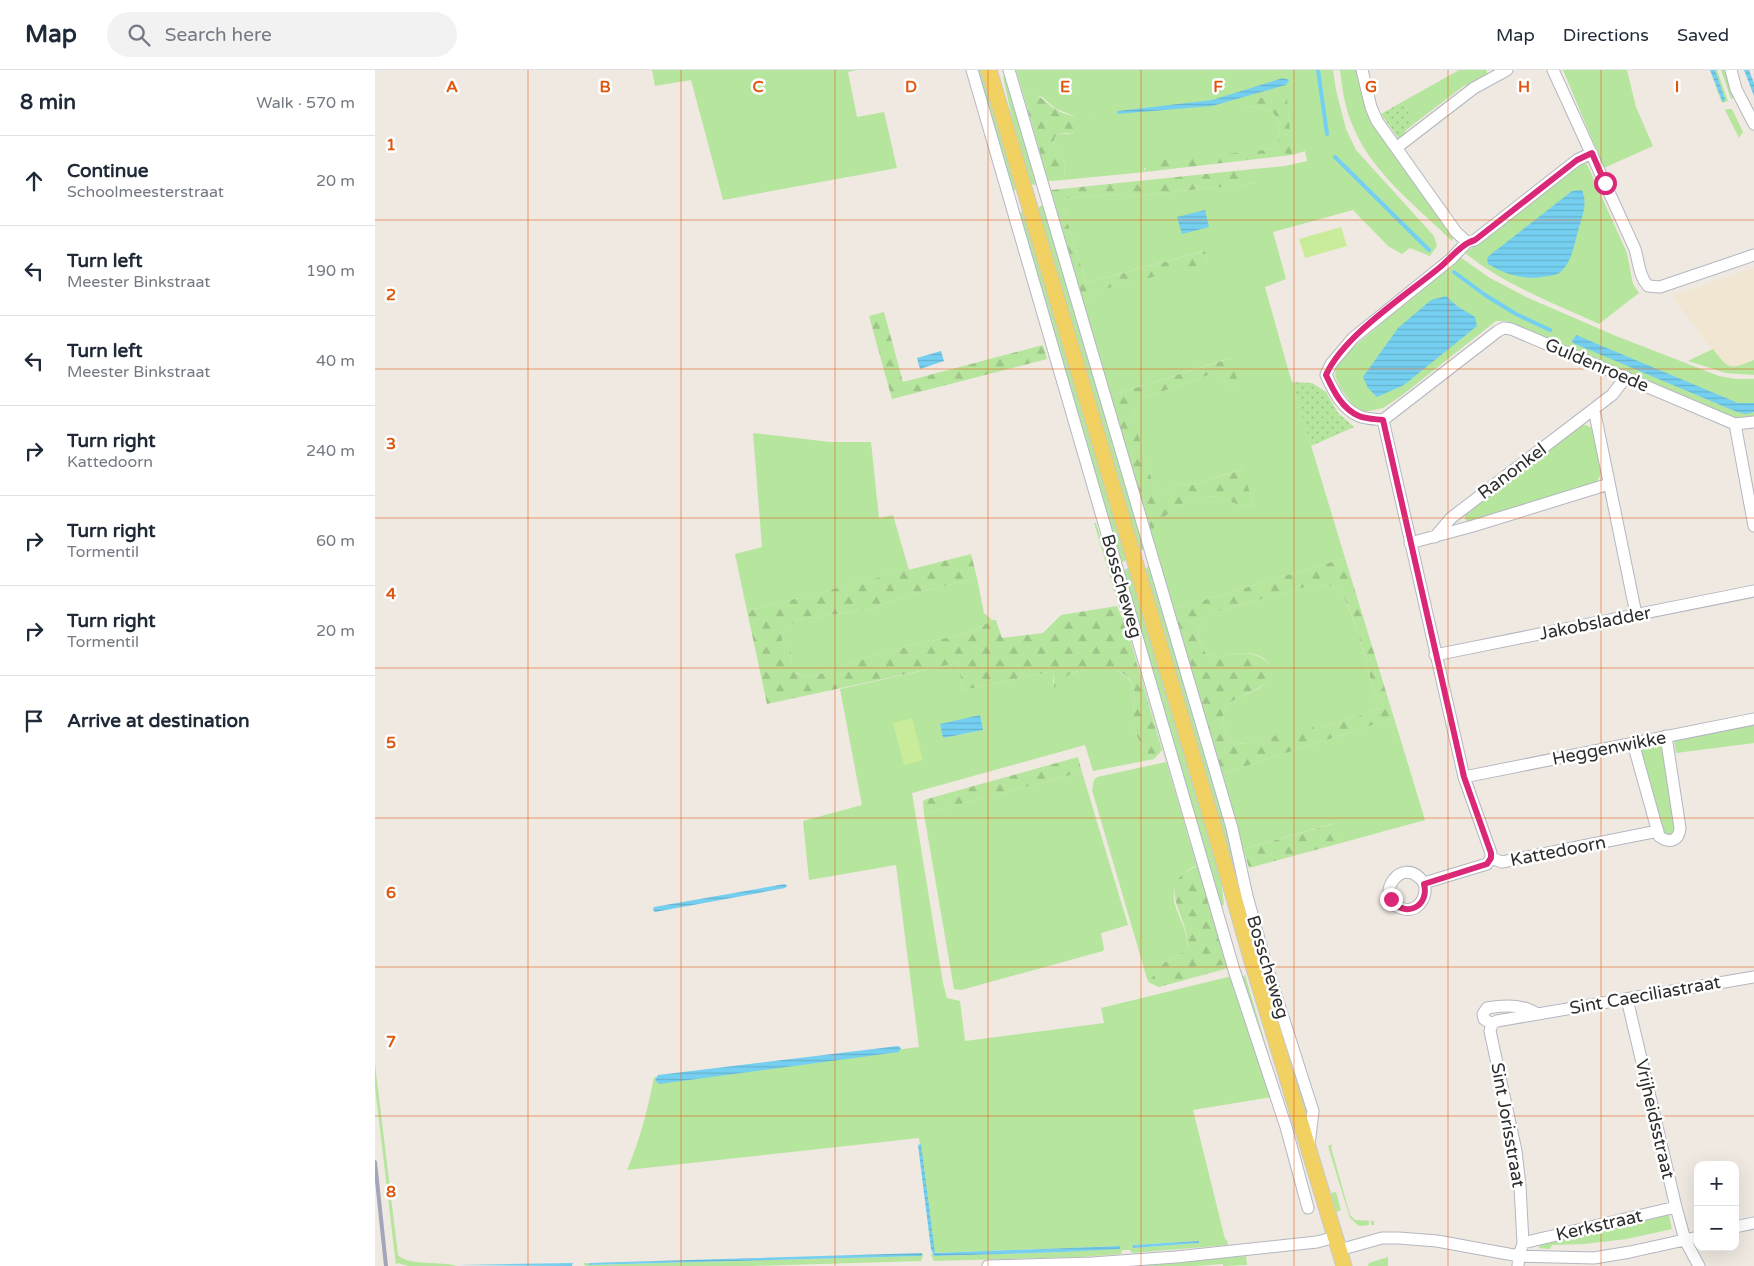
<!DOCTYPE html>
<html lang="en">
<head>
<meta charset="utf-8">
<style>
  body { margin:0; font-family:"Varela Round",sans-serif; background:#f2f2f3; color:#1f2937 }
  .controls { position:absolute; right:15px; bottom:15px; display:grid; overflow:hidden; border-radius:10px; box-shadow:0 5px 20px #0002 }
  .controls button { width:45px; height:45px; display:grid; place-items:center; padding:0; border:0; border-bottom:1px solid #e0e1e3; background:#fff; color:#1f2937; font:25px sans-serif }
  .stop { position:absolute; width:15px; height:15px; margin:-11px; border:4px solid #db2777; border-radius:50%; background:#fff }
  .stop.end { background:#db2777; border-color:#fff; box-shadow:0 1px 5px #0008 }
  .list { margin:0; padding:0; list-style:none }
  h2 { display:flex; justify-content:space-between; align-items:center; height:65px; margin:0; padding:0 20px; font-size:21px }
  h2 small { font-size:16px; font-weight:400; color:#747a83 }
  .list li { display:grid; grid-template-columns:32px 1fr auto; gap:15px; align-items:center; box-sizing:border-box; height:90px; padding:0 20px; border-top:1px solid #e0e1e3 }
  .list b { display:block; font-size:19px; white-space:nowrap }
  .list p { margin:0; font-size:16px; white-space:nowrap; color:#747a83 }
  .list em { font-size:16px; font-style:normal; color:#747a83 }
  .icon { flex:none; width:28px; height:28px; fill:none; stroke:currentColor; stroke-width:2; stroke-linecap:round; stroke-linejoin:round }
  .map { position:relative; flex:none; width:1379px; height:1196px; overflow:hidden }
  header { display:flex; align-items:center; gap:30px; box-sizing:border-box; height:70px; padding:0 25px; background:#fff; border-bottom:1px solid #e0e1e3 }
  header strong { font-size:24px }
  nav { display:flex; gap:28px; margin-inline-start:auto; font-size:18px }
  .search { width:350px; height:45px; background:#f2f2f3; display:flex; align-items:center; gap:12px; box-sizing:border-box; padding:0 18px; border-radius:28px; color:#747a83; font-size:19px }
  main { display:flex }
  aside { flex:1; background:#fff }
  .map>svg:first-child { display:block }
  .education { fill:#f0e6d1 }
  .grass { fill:#b6e59e; fill-rule:evenodd }
  .forest { fill:url(#forest-firs); fill-rule:evenodd }
  .park { fill:url(#park-dots) }
  .pitch { fill:#c9ec9a }
  .water { fill:url(#water-rules) }
  .lines { fill:none; stroke-linecap:round; stroke-linejoin:round }
  .stream { stroke:#75cff0; stroke-width:4 }
  .minor-casing { stroke:#b4b7c1; stroke-width:13 }
  .major-casing { stroke:#c9c9c9; stroke-width:17 }
  .minor { stroke:#fff; stroke-width:11 }
  .major { stroke:#f2d163; stroke-width:15 }
  .rail { stroke:#a3a6b8; stroke-width:4 }
  .route { stroke:#db2777; stroke-width:6 }
  .grid { fill:none; stroke:#df570e; stroke-width:1; stroke-opacity:0.55 }
  .labels { text-anchor:middle; dominant-baseline:central; stroke-width:5; stroke-linejoin:round; paint-order:stroke }
  .street-label { font-size:18px; fill:#2e2e2e; stroke:#fff }
  .grid-label { font-size:16px; text-anchor:middle; font-weight:bold; fill:#df570e; stroke:#fff; stroke-width:5; stroke-linejoin:round; paint-order:stroke }
</style>
</head>
<body>
<header>
<strong>Map</strong>
<div class="search"><svg class="icon" aria-label="search" viewBox="0 0 24 24"><circle cx="10" cy="10" r="6"/><path d="M15 15l6 6"/></svg>Search here</div>
<nav><a>Map</a><a>Directions</a><a>Saved</a></nav>
</header>
<main>
<aside>
<h2>8 min<small>Walk · 570 m</small></h2>
<ul class="list">
<li><svg class="icon" aria-label="ahead" viewBox="0 0 24 24"><path d="M12 20V5M6 11l6-6 6 6"/></svg><div><b>Continue</b><p>Schoolmeesterstraat</p></div><em>20 m</em></li>
<li><svg class="icon" aria-label="left" viewBox="0 0 24 24"><path d="M17 20v-9H6M10 6l-5 5 5 5"/></svg><div><b>Turn left</b><p>Meester Binkstraat</p></div><em>190 m</em></li>
<li><svg class="icon" aria-label="left" viewBox="0 0 24 24"><path d="M17 20v-9H6M10 6l-5 5 5 5"/></svg><div><b>Turn left</b><p>Meester Binkstraat</p></div><em>40 m</em></li>
<li><svg class="icon" aria-label="right" viewBox="0 0 24 24"><path d="M7 20v-9h11M14 6l5 5-5 5"/></svg><div><b>Turn right</b><p>Kattedoorn</p></div><em>240 m</em></li>
<li><svg class="icon" aria-label="right" viewBox="0 0 24 24"><path d="M7 20v-9h11M14 6l5 5-5 5"/></svg><div><b>Turn right</b><p>Tormentil</p></div><em>60 m</em></li>
<li><svg class="icon" aria-label="right" viewBox="0 0 24 24"><path d="M7 20v-9h11M14 6l5 5-5 5"/></svg><div><b>Turn right</b><p>Tormentil</p></div><em>20 m</em></li>
<li><svg class="icon" aria-label="arrive" viewBox="0 0 24 24"><path d="M6 21V4h12l-3 4 3 4H6"/></svg><div><b>Arrive at destination</b></div></li>
</ul>
</aside>
<div class="map">
<svg width="1379" height="1196" viewBox="0 0 1379 1196">
  <defs>
    <pattern id="forest-firs" width="22" height="20" patternUnits="userSpaceOnUse" patternTransform="scale(1.25)"><rect width="22" height="20" fill="#b6e59e"/><path d="M5 1l3.5 6h-7zM16 11l3.5 6h-7z" fill="#9dc588"/></pattern>
    <pattern id="park-dots" width="8" height="8" patternUnits="userSpaceOnUse" patternTransform="scale(1.25)"><rect width="8" height="8" fill="#b6e59e"/><path d="M2 2h.1M6 6h.1" fill="none" stroke="#9dc588" stroke-width="1.8" stroke-linecap="round"/></pattern>
    <pattern id="water-rules" width="6" height="5" patternUnits="userSpaceOnUse" patternTransform="scale(1.25)"><rect width="6" height="5" fill="#75cff0"/><path d="M0 2.5h6" fill="none" stroke="#66b2ce"/></pattern>
  </defs>
  <rect width="100%" height="100%" fill="#efe9e1"/>
  <path class="education" d="M 1379,198 L 1379,290 L 1362,296 L 1353,296 L 1349,295 L 1297,226 Z"/>
  <path class="grass" d="M 277,0 L 482,0 L 473,2 L 482,47 L 509,42 L 522,98 L 348,130 L 316,10 L 280,16 Z
    M 602,0 L 607,0 L 642,118 L 639,121 L 637,121 Z
    M 641,0 L 958,0 L 961,20 L 971,59 L 981,80 L 1059,166 L 1062,176 L 1055,186 L 1035,178 L 1027,184 L 1013,176 L 978,140 L 898,162 L 911,209 L 890,217 L 913,299 L 970,488 L 799,539 L 776,461 C 790,445 804,432 826,428 C 832,427 839,425 846,427 C 858,431 865,439 878,434 L 867,399 L 819,415 L 803,414 L 792,425 L 783,431 L 758,349 C 759,339 761,333 769,328 L 836,304 L 845,305 L 856,321 L 865,319 L 855,288 L 735,326 L 709,235 L 717,224 L 722,221 L 833,192 L 829,181 L 711,213 L 688,137 L 688,131 L 693,128 L 741,124 L 749,127 L 882,113 L 879,99 L 910,96 L 932,91 L 930,81 L 917,85 L 912,25 L 870,36 C 878,37 890,37 897,42 C 905,48 907,67 900,75 C 897,78 894,79 890,80 L 769,98 L 770,102 L 688,110 C 693,92 687,88 678,74 C 682,57 686,67 697,63 C 704,60 712,51 717,46 L 705,48 L 681,39 L 667,27 L 654,23 L 649,27 Z
    M 965,0 L 984,0 L 996,48 L 1079,166 L 1077,171 C 1039,134 993,100 975,49 C 969,33 967,16 965,0 Z
    M 1084,0 L 1111,0 L 1113,5 L 1093,18 L 1090,15 L 1040,53 L 1027,32 Z
    M 1188,0 L 1252,0 L 1261,37 L 1278,76 L 1229,98 Z
    M 1334,0 L 1347,31 L 1340,0 L 1342,0 L 1353,31 L 1347,33 Z
    M 1346,0 L 1350,0 L 1360,27 L 1356,29 Z
    M 632,6 L 662,113 L 660,115 L 655,114 L 640,62 L 628,7 Z
    M 1353,39 L 1357,39 L 1368,62 L 1364,68 L 1350,40 Z
    M 1206,94 L 1212,94 L 1252,183 L 1258,214 L 1264,223 L 1224,254 C 1178,233 1130,215 1090,183 Z
    M 665,136 L 669,136 L 769,479 L 767,480 L 763,478 L 663,140 Z
    M 646,142 L 649,143 L 752,490 L 747,492 L 744,491 L 644,143 Z
    M 1085,187 L 1115,208 L 1151,227 L 1241,266 L 1344,306 L 1361,309 L 1379,309 L 1379,348 L 1365,349 L 1359,347 L 1131,251 L 1121,251 L 1026,326 L 1008,338 L 994,341 L 988,342 L 980,338 L 966,319 L 960,306 L 961,297 L 976,279 Z
    M 1338,279 C 1354,300 1354,300 1379,290 L 1379,305 L 1351,303 L 1313,291 Z
    M 1204,354 L 1211,355 L 1217,358 C 1222,375 1235,400 1219,414 L 1093,452 L 1090,449 L 1090,445 L 1092,441 Z
    M 378,363 L 455,372 L 496,372 L 504,448 L 518,445 L 534,500 L 372,541 L 360,484 L 387,477 Z
    M 719,453 L 721,453 L 852,898 L 813,908 L 812,903 L 821,796 C 807,801 797,815 799,830 C 802,847 815,862 812,880 L 790,892 L 773,912 L 717,720 L 719,710 L 722,707 L 791,692 Z
    M 773,496 L 777,499 L 930,1032 L 933,1044 L 930,1045 L 770,501 Z
    M 754,497 L 846,809 L 849,835 L 843,836 L 748,501 Z
    M 602,508 L 609,543 L 617,550 C 595,566 568,568 541,574 C 506,583 471,593 437,607 L 427,606 L 419,601 L 417,596 L 416,583 L 407,571 L 407,564 L 411,559 L 421,551 L 432,548 L 497,539 L 533,525 Z
    M 941,514 C 949,514 957,514 963,520 C 980,537 996,613 1004,639 L 940,660 L 937,653 L 876,674 C 864,674 855,673 851,661 C 840,630 863,630 884,618 C 891,614 896,609 901,603 C 899,597 893,592 888,588 C 867,575 852,592 831,584 C 820,565 820,555 840,542 Z
    M 582,593 L 589,620 L 679,601 L 678,614 C 695,603 701,601 721,598 C 740,596 758,605 760,626 C 760,634 757,641 758,649 C 759,664 768,681 779,689 L 718,701 L 710,675 L 537,723 L 568,913 L 572,928 L 585,931 L 590,971 L 729,953 L 726,938 L 857,906 L 897,1027 L 818,1040 L 850,1169 L 852,1170 L 853,1175 L 757,1183 L 755,1180 L 747,1180 L 746,1184 L 706,1187 L 559,1191 L 555,1183 L 560,1186 L 687,1182 L 745,1178 L 745,1176 L 559,1183 L 544,1068 L 252,1100 C 265,1070 273,1039 279,1007 L 281,1007 L 280,1010 L 544,977 L 521,795 L 434,810 L 428,751 L 487,735 L 465,619 ZM 604,646 L 607,660 L 568,668 L 566,654 ZM 823,1171 L 823,1173 L 758,1178 L 757,1175 Z
    M 1019,648 L 1050,750 L 966,773 L 960,753 L 868,779 L 846,704 Z
    M 1379,654 L 1379,673 L 1301,683 L 1299,670 Z
    M 1287,675 L 1301,759 L 1299,764 L 1291,766 L 1288,762 L 1265,680 Z
    M 707,702 L 753,855 L 726,863 L 729,879 L 728,881 L 586,920 L 579,919 L 549,744 Z
    M 870,905 L 908,1033 L 867,907 Z
    M 0,994 L 23,1185 C 33,1196 68,1191 82,1196 L 33,1196 L 23,1193 L 21,1195 L 0,1017 Z
    M 956,1072 L 957,1077 L 956,1077 L 975,1145 L 980,1150 L 999,1151 L 999,1155 L 996,1155 L 996,1151 L 994,1151 L 994,1155 L 984,1156 L 975,1148 L 953,1076 L 956,1075 Z
    M 961,1122 L 966,1140 L 961,1142 L 956,1123 Z
    M 1293,1141 L 1297,1159 L 1252,1169 L 1209,1174 L 1177,1175 L 1175,1179 L 1164,1178 L 1165,1171 Z
    M 547,1183 L 548,1185 L 546,1191 L 376,1196 L 211,1196 L 208,1194 L 209,1193 L 213,1193 L 213,1195 L 546,1186 Z
    M 871,1186 L 872,1195 L 848,1196 L 848,1194 L 821,1196 L 764,1196 Z
    M 1013,1187 L 1013,1196 L 993,1196 L 994,1193 Z"/>
  <path class="forest" d="M 654,23 C 667,25 670,33 680,39 C 691,46 706,48 718,46 C 713,53 708,59 699,62 C 688,66 681,58 678,74 C 687,88 693,92 688,110 L 673,111 L 649,27 Z
    M 912,25 L 917,85 L 770,102 L 771,94 L 775,91 L 890,80 C 894,79 897,78 900,75 C 907,67 905,48 897,42 C 890,37 878,37 870,36 L 866,30 Z
    M 879,99 L 883,113 L 749,127 L 741,124 L 693,128 L 688,131 L 688,137 L 711,213 L 830,181 L 833,193 L 722,221 L 717,224 L 709,235 L 676,120 Z
    M 509,242 L 528,312 L 668,275 L 672,289 L 517,329 L 494,246 Z
    M 856,288 L 865,319 L 856,321 L 845,305 L 836,304 L 769,328 C 761,333 759,339 758,348 L 783,430 L 792,425 L 803,414 L 819,415 L 868,399 L 878,434 C 863,439 859,431 845,427 C 839,425 832,427 826,428 C 804,432 790,445 776,461 L 735,326 Z
    M 596,484 L 602,508 L 533,525 L 497,539 L 432,548 L 421,551 L 411,559 L 407,564 L 407,571 L 416,582 C 417,600 418,606 437,607 C 471,593 506,583 541,574 C 568,568 595,566 617,550 L 621,550 L 627,568 L 668,563 L 686,545 L 742,536 L 750,555 L 787,680 L 779,689 C 768,681 759,664 758,650 C 757,642 760,635 760,627 C 759,603 739,596 719,599 C 698,601 693,603 679,618 L 679,601 L 589,620 L 582,593 L 392,634 L 372,541 Z
    M 970,488 L 1019,648 L 846,704 L 799,539 ZM 941,514 C 949,514 956,514 963,520 C 980,536 996,613 1004,639 L 940,660 L 937,652 L 876,674 C 864,674 855,673 851,661 C 840,630 863,630 883,618 C 891,614 896,609 902,603 C 899,597 893,592 888,589 C 867,575 852,592 831,584 C 820,565 820,555 840,542 Z
    M 703,687 L 707,702 L 549,744 L 548,731 L 552,729 Z
    M 961,753 L 966,773 L 874,798 L 868,779 Z
    M 826,795 L 854,898 L 784,917 L 773,912 L 790,892 L 812,880 C 818,848 772,813 826,795 ZM 850,894 L 852,898 L 813,908 L 812,903 Z"/>
  <path class="park" d="M 1027,32 L 1040,53 L 1030,61 L 1032,65 L 1028,68 L 1023,68 L 1006,44 Z
    M 917,312 L 937,313 L 951,322 L 963,343 L 979,357 L 936,376 Z"/>
  <path class="pitch" d="M 966,157 L 972,176 L 930,188 L 924,169 Z
    M 537,648 L 548,690 L 529,695 L 518,653 Z"/>
  <path class="water" d="M 1335,0 L 1340,0 L 1350,29 L 1349,32 L 1347,31 Z
    M 1369,0 L 1374,0 L 1379,13 L 1379,26 Z
    M 908,8 L 914,10 L 911,15 L 837,36 L 742,44 L 743,41 L 837,30 Z
    M 1207,120 C 1213,134 1207,147 1203,161 C 1199,175 1196,195 1184,203 C 1181,205 1176,206 1173,206 C 1152,211 1131,205 1113,194 L 1112,188 L 1115,185 L 1197,121 Z
    M 830,140 L 834,157 L 807,164 L 802,147 Z
    M 1071,226 L 1082,236 L 1100,247 L 1102,256 L 1029,315 L 1002,327 L 993,318 L 988,307 L 1023,258 L 1056,230 Z
    M 1201,265 L 1363,333 L 1379,333 L 1379,342 L 1371,344 L 1362,342 L 1198,273 L 1197,271 Z
    M 566,281 L 569,291 L 545,299 L 542,288 Z
    M 605,645 L 608,660 L 568,668 L 565,654 Z
    M 410,814 L 412,816 L 410,818 L 280,842 L 278,840 L 279,837 Z
    M 523,976 L 526,978 L 524,982 L 284,1014 L 280,1010 L 283,1005 Z
    M 546,1074 L 560,1183 L 745,1176 L 745,1179 L 687,1182 L 559,1186 L 556,1179 L 543,1075 Z
    M 824,1171 L 824,1173 L 758,1178 L 757,1175 Z
    M 547,1183 L 547,1186 L 213,1195 L 214,1193 Z
    M 198,1193 L 197,1196 L 194,1196 L 82,1195 Z"/>
  <g class="lines">
    <path class="stream" d="M 943,0 L 952,64
      M 960,87 L 1054,180
      M 1079,202 L 1110,225 L 1141,244 L 1175,260"/>
    <g class="minor-casing">
      <path id="minor" d="M 597,0 L 859,900 L 911,1057 L 933,1138
        M 634,0 L 857,758 L 872,826 L 891,894 L 938,1041 L 934,1075
        M 987,0 L 996,37 L 1002,51 L 1081,162 L 1092,172
        M 1178,0 L 1260,179 C 1264,193 1264,206 1273,216 L 1285,217 L 1379,185
        M 1356,0 L 1361,19 L 1379,54
        M 1021,78 L 1099,18 L 1132,0
        M 1219,339 L 1261,544
        M 1008,350 L 1089,707 L 1116,783 L 1116,788 L 1127,792 L 1283,761
        M 1008,350 L 1123,261 L 1129,258 L 1136,259 L 1360,354 L 1379,456
        M 1008,350 C 1000,349 991,349 984,346 C 967,339 958,320 951,305 L 956,294 L 978,268 L 1076,189 L 1092,172 L 1100,170 L 1202,90 L 1217,83
        M 1360,354 L 1379,352
        M 1060,467 L 1076,448 L 1237,325 L 1251,307
        M 1035,473 L 1098,456 L 1234,414
        M 1060,585 L 1379,521
        M 1258,673 L 1284,766 C 1294,774 1304,771 1305,758 L 1291,666
        M 1089,707 L 1379,649
        M 1049,813 C 1053,826 1044,842 1029,839 C 995,832 1026,780 1049,813 L 1112,794 L 1116,788
        M 1252,929 L 1301,1137 L 1310,1170 L 1324,1196
        M 1117,954 L 1122,951 L 1379,907
        M 1117,954 L 1115,961 L 1141,1081 L 1145,1116 L 1148,1173 L 1144,1186 L 1143,1196
        M 1117,954 L 1109,949 L 1108,944 L 1112,938 C 1129,935 1148,934 1162,944
        M 1360,1157 L 1379,1153
        M 1148,1173 L 1301,1137
        M 964,1180 L 1007,1168 L 1024,1168 L 1062,1171 L 1144,1186 L 1219,1188 L 1255,1182 L 1323,1167
        M 613,1196 L 717,1193 L 801,1187 L 942,1172 L 960,1167"/>
    </g>
    <g class="major-casing">
      <path id="major" d="M 614,0 L 842,768 L 878,895 L 969,1196"/>
    </g>
    <use href="#minor" class="minor"/>
    <use href="#major" class="major"/>
    <path class="rail" d="M 0,1092 L 11,1196"/>
  </g>
  <g class="lines">
    <path class="route" d="M 1016,829 C 1029,849 1055,837 1049,814 L 1112,794 L 1116,788 L 1116,783 L 1089,707 L 1008,350 C 1000,349 991,349 984,346 C 967,339 958,320 951,305 C 968,266 1031,225 1064,198 C 1076,188 1086,174 1100,170 L 1202,90 L 1217,83 L 1230,113"/>
  </g>
  <path class="grid" d="M 153,0 L 153,1196M 306,0 L 306,1196M 460,0 L 460,1196M 613,0 L 613,1196M 766,0 L 766,1196M 919,0 L 919,1196M 1073,0 L 1073,1196M 1226,0 L 1226,1196M 0,150 L 1379,150M 0,299 L 1379,299M 0,448 L 1379,448M 0,598 L 1379,598M 0,748 L 1379,748M 0,897 L 1379,897M 0,1046 L 1379,1046"/>
  <g class="labels">
    <g class="street-label">
      <text transform="translate(1222 295) rotate(23)">Guldenroede</text>
      <text transform="translate(1137 401) rotate(-37)">Ranonkel</text>
      <text transform="translate(747 516) rotate(74)">Bosscheweg</text>
      <text transform="translate(1220 553) rotate(-11)">Jakobsladder</text>
      <text transform="translate(1234 678) rotate(-11)">Heggenwikke</text>
      <text transform="translate(1183 781) rotate(-11)">Kattedoorn</text>
      <text transform="translate(893 897) rotate(73)">Bosscheweg</text>
      <text transform="translate(1270 925) rotate(-10)">Sint Caeciliastraat</text>
      <text transform="translate(1280 1049) rotate(77)">Vrijheidsstraat</text>
      <text transform="translate(1133 1055) rotate(80)">Sint Jorisstraat</text>
      <text transform="translate(1224 1155) rotate(-13)">Kerkstraat</text>
    </g>
  </g>
  <g class="grid-label">
    <text x="77" y="22">A</text>
    <text x="230" y="22">B</text>
    <text x="383" y="22">C</text>
    <text x="536" y="22">D</text>
    <text x="690" y="22">E</text>
    <text x="843" y="22">F</text>
    <text x="996" y="22">G</text>
    <text x="1149" y="22">H</text>
    <text x="1302" y="22">I</text>
    <text x="16" y="80">1</text>
    <text x="16" y="230">2</text>
    <text x="16" y="379">3</text>
    <text x="16" y="529">4</text>
    <text x="16" y="678">5</text>
    <text x="16" y="828">6</text>
    <text x="16" y="977">7</text>
    <text x="16" y="1127">8</text>
  </g>
</svg>
<div class="controls">
<button>+</button>
<button>−</button>
</div>
<div class="stop" style="left:1230px;top:113px"></div>
<div class="stop end" style="left:1016px;top:829px"></div>
</div>
</main>
</body>
</html>
